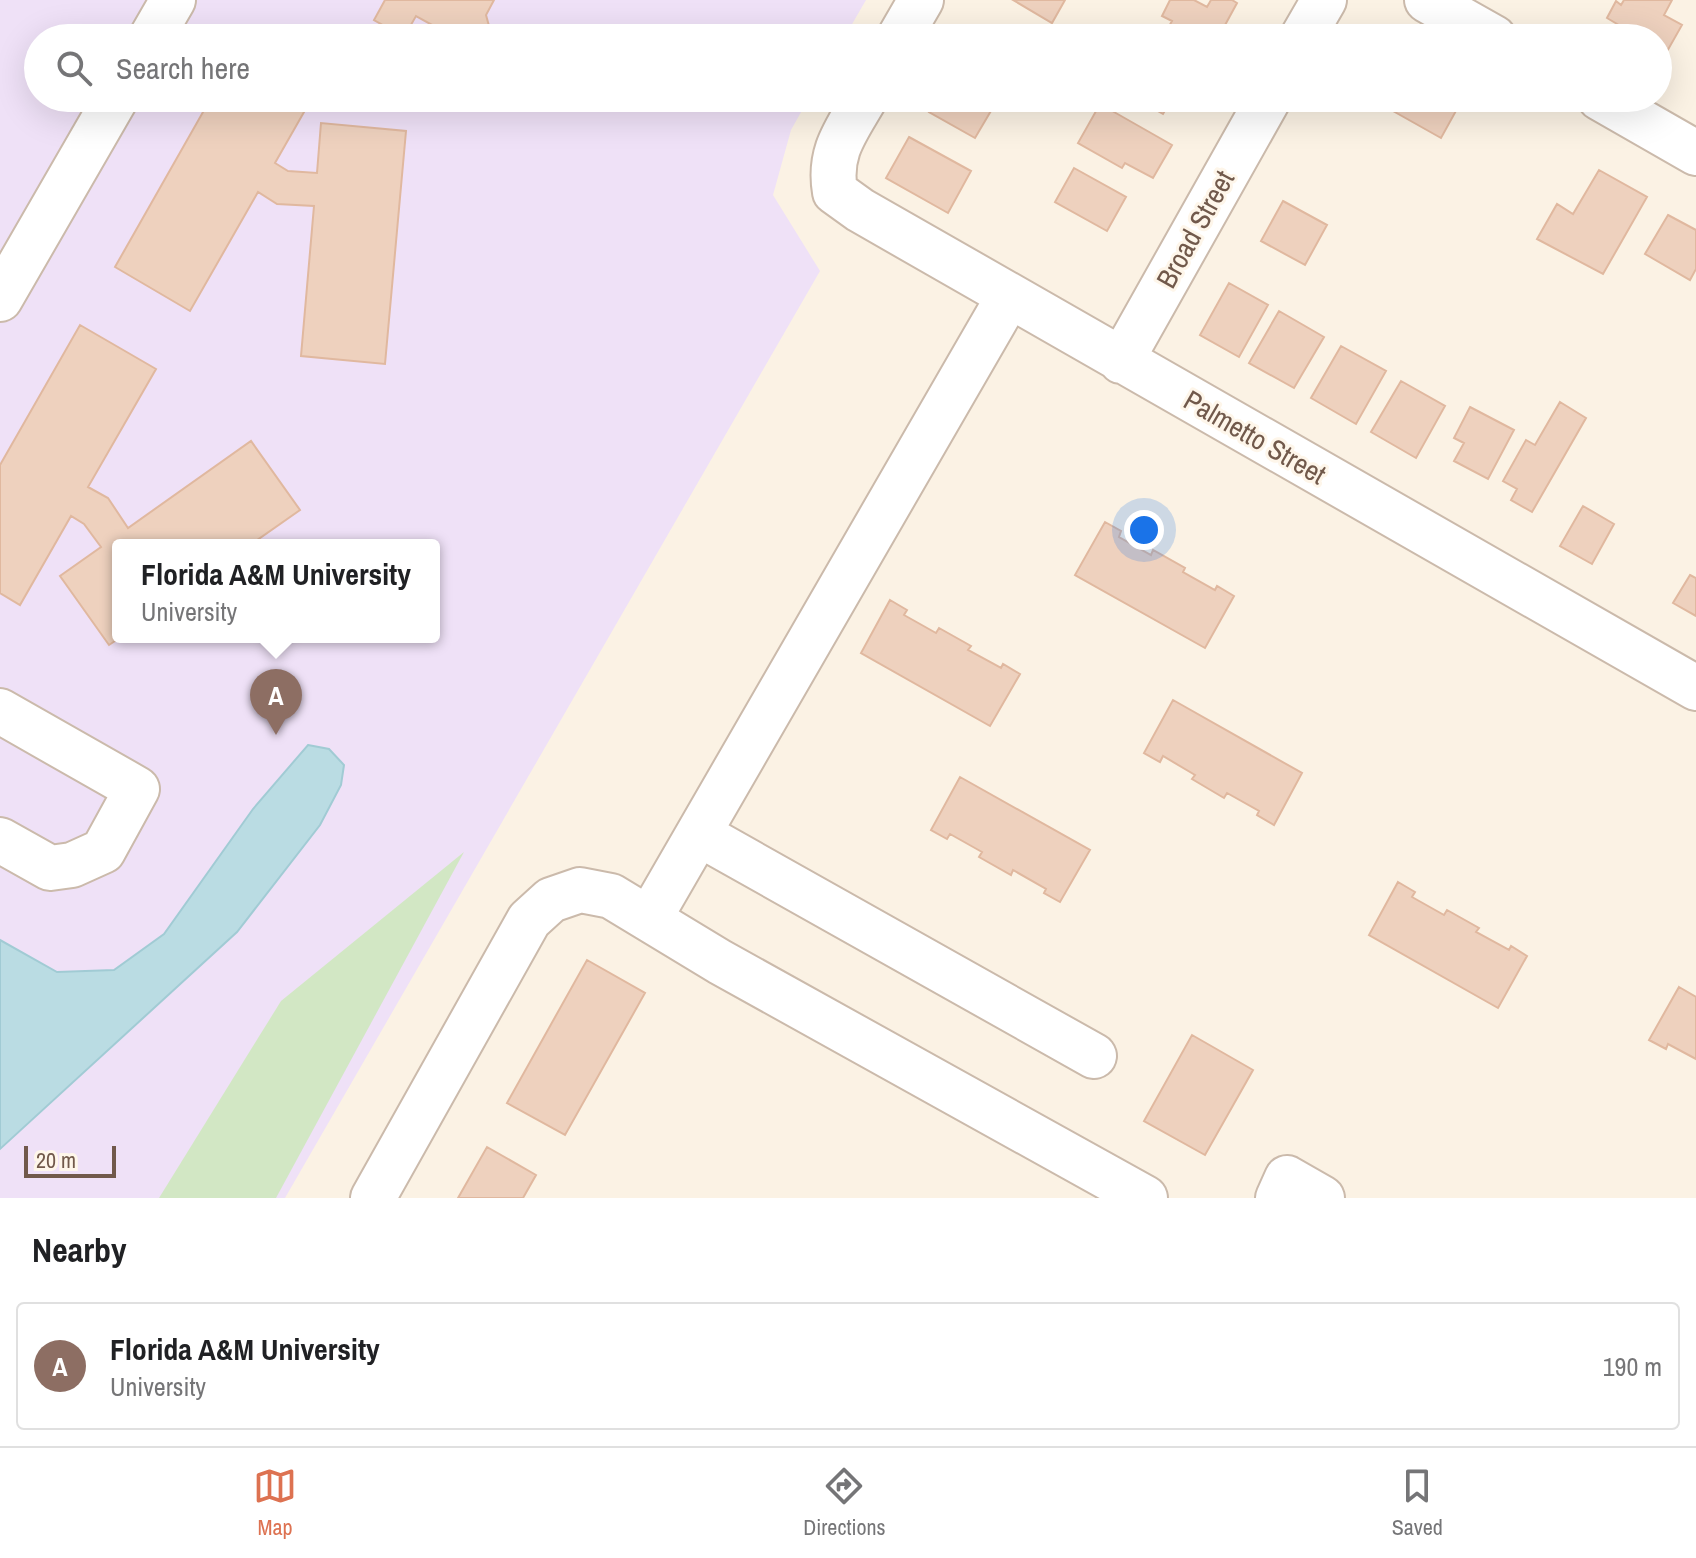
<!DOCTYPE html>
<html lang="en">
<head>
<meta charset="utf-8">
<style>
  body { margin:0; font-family:"Archivo Narrow",sans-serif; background:#f6f6f6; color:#202124 }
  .scale { position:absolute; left:24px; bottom:20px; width:92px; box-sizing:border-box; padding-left:8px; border:4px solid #71594b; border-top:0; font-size:22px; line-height:28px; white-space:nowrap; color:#71594b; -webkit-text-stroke:6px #fef6ea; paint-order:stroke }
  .you { position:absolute; left:1144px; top:530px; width:28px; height:28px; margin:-20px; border:6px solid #fff; border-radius:50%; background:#1a73e8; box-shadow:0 0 0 12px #1a73e833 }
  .badge { display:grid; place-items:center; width:52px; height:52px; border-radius:50%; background:#dd7251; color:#fff; font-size:26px; font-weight:700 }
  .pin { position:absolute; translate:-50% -66px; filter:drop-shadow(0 2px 4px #0008) }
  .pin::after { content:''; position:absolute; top:42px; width:28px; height:24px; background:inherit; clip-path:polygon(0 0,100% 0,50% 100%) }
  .popup { position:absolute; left:112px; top:539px; width:328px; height:104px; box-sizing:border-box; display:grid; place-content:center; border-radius:8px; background:#fff; filter:drop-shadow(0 2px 6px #0005); font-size:26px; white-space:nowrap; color:#757577 }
  .popup b { font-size:30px; color:#202124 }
  .popup::after { content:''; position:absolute; left:50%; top:100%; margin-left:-16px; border:16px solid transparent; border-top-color:#fff }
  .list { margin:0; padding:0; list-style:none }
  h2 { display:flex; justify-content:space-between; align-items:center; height:104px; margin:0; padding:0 32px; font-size:34px }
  h2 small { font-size:26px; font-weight:400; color:#757577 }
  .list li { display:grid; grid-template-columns:52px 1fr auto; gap:24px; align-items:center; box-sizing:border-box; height:128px; margin:0 16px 16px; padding:0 16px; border:2px solid #e0e0e0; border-radius:8px }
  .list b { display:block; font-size:30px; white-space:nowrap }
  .list p { margin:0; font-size:26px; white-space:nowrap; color:#757577 }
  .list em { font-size:26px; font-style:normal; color:#757577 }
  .icon { flex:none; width:44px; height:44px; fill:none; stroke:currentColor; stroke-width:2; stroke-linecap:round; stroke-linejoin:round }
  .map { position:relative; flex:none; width:1696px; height:1198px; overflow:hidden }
  .search { position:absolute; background:#fff; box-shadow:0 8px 32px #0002; left:24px; right:24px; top:24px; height:88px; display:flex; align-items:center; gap:20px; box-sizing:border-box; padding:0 28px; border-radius:44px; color:#757577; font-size:30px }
  .sheet { height:248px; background:#fff }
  nav { display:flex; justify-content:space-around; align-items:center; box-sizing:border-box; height:112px; border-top:2px solid #e0e0e0; background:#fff; font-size:22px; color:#757577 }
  nav a { display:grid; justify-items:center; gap:4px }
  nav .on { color:#dd7251 }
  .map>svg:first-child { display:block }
  .education { fill:#efe1f7; fill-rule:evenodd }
  .green { fill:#d2e7c4 }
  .water { fill:#badce3; stroke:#a1cbd4; stroke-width:2 }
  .building { fill:#eed1be; stroke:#e0b89f; stroke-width:2 }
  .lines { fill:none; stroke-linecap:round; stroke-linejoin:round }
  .minor-casing { stroke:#cbbaab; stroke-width:48 }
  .minor { stroke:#fff; stroke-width:44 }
  .labels { text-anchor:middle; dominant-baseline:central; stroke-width:6; stroke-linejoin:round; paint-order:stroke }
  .street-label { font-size:28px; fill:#71594b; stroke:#fef6ea }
</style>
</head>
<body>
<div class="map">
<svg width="1696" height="1198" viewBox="0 0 1696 1198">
  <rect width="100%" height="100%" fill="#fbf2e4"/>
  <path class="education" d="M 0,0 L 866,0 L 844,38 L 38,38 L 38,98 L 809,98 L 791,130 L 773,195 L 820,271 L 285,1198 L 0,1198 ZM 118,545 L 434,545 L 434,637 L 118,637 Z"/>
  <path class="green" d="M 464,852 L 276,1198 L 159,1198 L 281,1001 Z"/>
  <path class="water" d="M 308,745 L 329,749 L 344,765 L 341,785 L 320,825 L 237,932 L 0,1149 L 0,940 L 57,972 L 114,970 L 164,934 L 253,809 Z"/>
  <path class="building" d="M 385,0 L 494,0 L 486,15 L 491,33 L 475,38 L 447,38 L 445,32 L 416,16 L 404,37 L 374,20 Z
    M 1013,0 L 1065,0 L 1052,23 Z
    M 1170,0 L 1194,0 L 1207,7 L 1211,0 L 1232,0 L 1237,3 L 1218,38 L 1187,38 L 1168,28 L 1172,21 L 1162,16 Z
    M 1624,0 L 1672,0 L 1664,15 L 1682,25 L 1665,55 L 1658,51 L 1658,38 L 1636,38 L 1631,35 L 1632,33 L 1607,18 L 1616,1 L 1621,5 Z
    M 1122,26 L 1143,38 L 1115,38 Z
    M 211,98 L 312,98 L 275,163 L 288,171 L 317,173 L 321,123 L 406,131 L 385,364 L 301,356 L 314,206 L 277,204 L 258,192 L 190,311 L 115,267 Z
    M 937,98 L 985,98 L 995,104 L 975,138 L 929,112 Z
    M 1135,98 L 1168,98 L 1171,100 L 1163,114 Z
    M 1370,98 L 1458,98 L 1462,100 L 1441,138 Z
    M 1100,104 L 1172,145 L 1153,178 L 1125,163 L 1122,168 L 1078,143 Z
    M 909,137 L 971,171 L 948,213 L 886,178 Z
    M 1074,168 L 1126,197 L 1107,231 L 1055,202 Z
    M 1599,170 L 1647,197 L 1603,274 L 1537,239 L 1557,204 L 1573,214 Z
    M 1283,201 L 1327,225 L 1305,265 L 1261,241 Z
    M 1668,215 L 1696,230 L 1696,269 L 1690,280 L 1645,254 Z
    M 1229,283 L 1268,305 L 1239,357 L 1200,335 Z
    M 1279,311 L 1324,337 L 1294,388 L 1249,363 Z
    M 80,325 L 156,369 L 88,487 L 108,498 L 128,528 L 251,441 L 300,510 L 250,545 L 118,545 L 118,637 L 121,637 L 109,645 L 60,576 L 101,547 L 84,524 L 71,516 L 20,605 L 0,593 L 0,465 Z
    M 1341,346 L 1386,371 L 1356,424 L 1311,398 Z
    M 1401,381 L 1445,406 L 1416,458 L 1371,432 Z
    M 1560,402 L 1586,418 L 1532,512 L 1511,500 L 1517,489 L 1503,481 L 1526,440 L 1535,445 Z
    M 1470,407 L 1514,430 L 1488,479 L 1454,461 L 1464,443 L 1454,438 Z
    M 1583,506 L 1614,524 L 1592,564 L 1560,546 Z
    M 1105,522 L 1121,531 L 1119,537 L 1151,555 L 1153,550 L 1185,568 L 1183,572 L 1215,590 L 1217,586 L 1234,596 L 1205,648 L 1075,575 Z
    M 1690,575 L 1696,578 L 1696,616 L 1673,603 Z
    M 890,600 L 907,610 L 904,615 L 936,633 L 939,628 L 971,646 L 968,650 L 1001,668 L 1003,664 L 1020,674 L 990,726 L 861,653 Z
    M 1173,700 L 1302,773 L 1274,825 L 1257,815 L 1259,811 L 1227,793 L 1224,798 L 1192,779 L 1195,775 L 1163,756 L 1160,762 L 1144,753 Z
    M 960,777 L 1090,850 L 1060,902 L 1044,893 L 1046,889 L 1013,870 L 1011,875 L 979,857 L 982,852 L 950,834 L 947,839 L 931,830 Z
    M 1398,882 L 1415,892 L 1412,897 L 1444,915 L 1447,910 L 1479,928 L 1476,932 L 1509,950 L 1511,946 L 1527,956 L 1498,1008 L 1369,935 Z
    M 587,960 L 645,993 L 565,1135 L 507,1103 Z
    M 1679,987 L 1696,997 L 1696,1059 L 1668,1044 L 1666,1049 L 1649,1040 Z
    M 1192,1035 L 1253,1070 L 1205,1155 L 1144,1121 Z
    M 487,1147 L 536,1175 L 523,1198 L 458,1198 Z"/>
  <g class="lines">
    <g class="minor-casing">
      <path id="minor" d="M 1427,0 L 1494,38
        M 151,38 L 173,0
        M 899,38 L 921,0
        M 1302,38 L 1324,0
        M 865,98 C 846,131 828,152 835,192 L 860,210 L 1696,688
        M 1600,98 L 1696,153
        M 0,299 L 116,98
        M 1121,361 L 1269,98
        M 0,711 L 137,789 L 103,851 L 72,865 L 50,868 L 0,840
        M 699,834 L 1094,1056
        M 649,919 L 1009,296
        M 373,1198 L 529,920 L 551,900 L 580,890 L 611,896 L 720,962 L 1145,1198
        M 1278,1198 L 1287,1178 L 1322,1198"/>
    </g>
    <use href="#minor" class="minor"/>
  </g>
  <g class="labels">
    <g class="street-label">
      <text transform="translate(1195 229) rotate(-61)">Broad Street</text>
      <text transform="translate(1255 437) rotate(30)">Palmetto Street</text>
    </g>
  </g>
</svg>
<div class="scale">20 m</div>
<div class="you"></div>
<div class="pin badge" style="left:276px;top:735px;background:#8d6e63">A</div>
<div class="popup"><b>Florida A&amp;M University</b>University</div>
<div class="search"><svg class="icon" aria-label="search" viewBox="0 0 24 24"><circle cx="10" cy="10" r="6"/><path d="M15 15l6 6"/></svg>Search here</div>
</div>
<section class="sheet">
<h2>Nearby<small></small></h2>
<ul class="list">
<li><span class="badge" style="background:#8d6e63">A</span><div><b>Florida A&amp;M University</b><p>University</p></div><em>190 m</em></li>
</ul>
</section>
<nav>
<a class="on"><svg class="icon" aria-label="map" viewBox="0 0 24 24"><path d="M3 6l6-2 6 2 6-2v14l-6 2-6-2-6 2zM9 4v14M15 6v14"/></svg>Map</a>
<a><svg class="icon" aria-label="directions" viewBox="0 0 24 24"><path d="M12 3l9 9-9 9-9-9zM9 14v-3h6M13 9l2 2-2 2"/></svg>Directions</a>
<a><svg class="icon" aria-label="saved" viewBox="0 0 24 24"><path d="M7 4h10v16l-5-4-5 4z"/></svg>Saved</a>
</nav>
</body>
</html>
